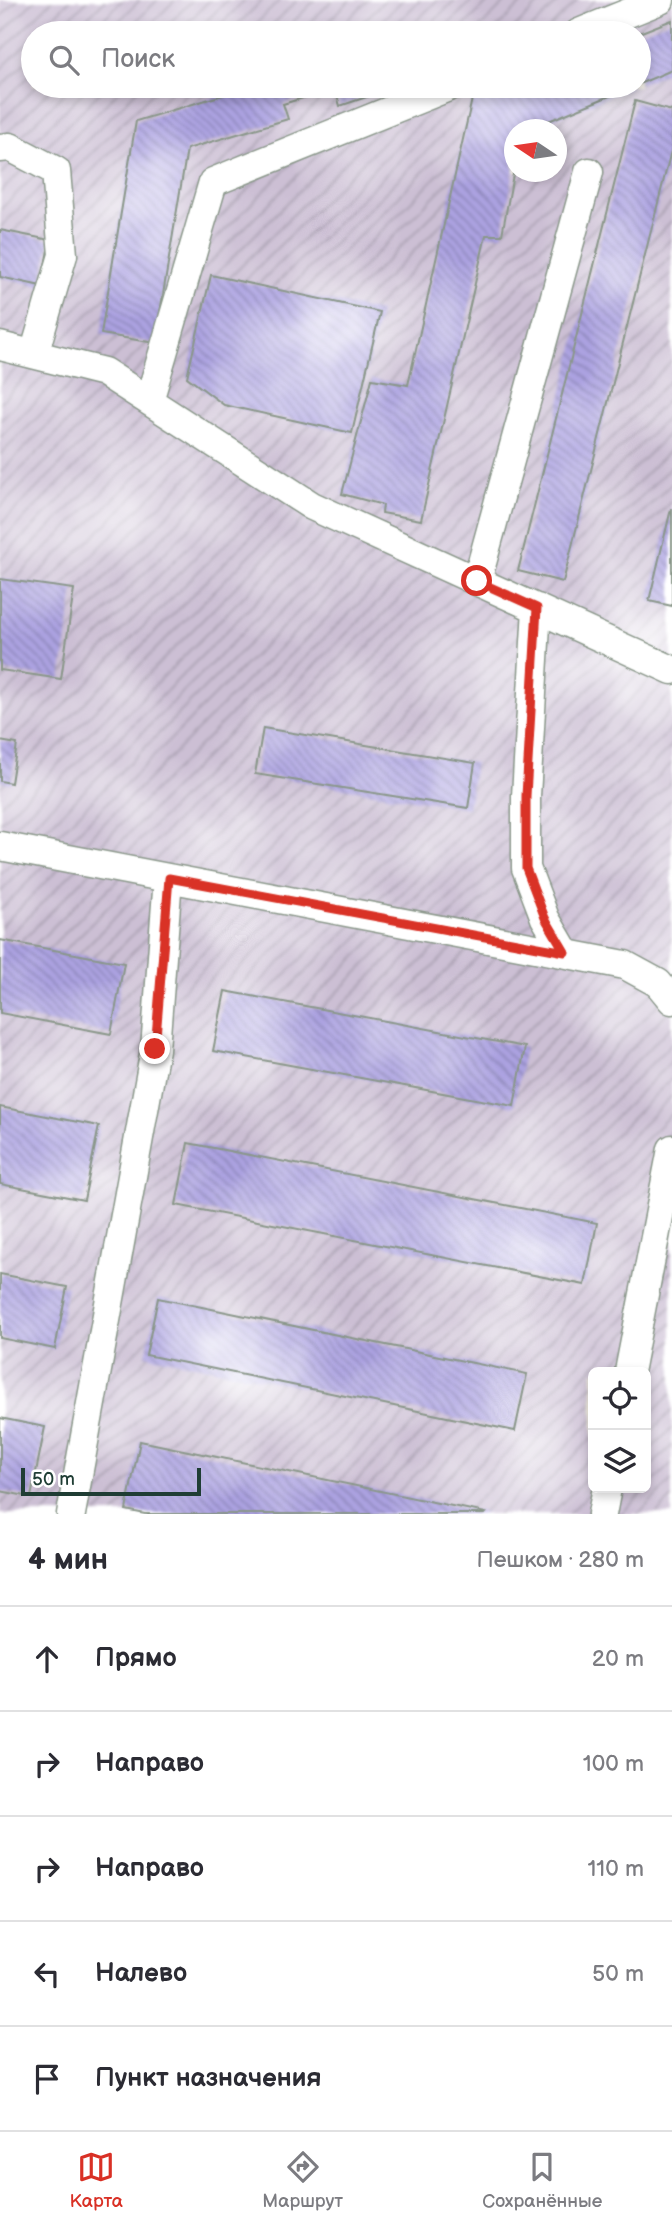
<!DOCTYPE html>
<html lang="ru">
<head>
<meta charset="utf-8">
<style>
  body { margin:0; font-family:"Balsamiq Sans",sans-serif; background:#f7f7f7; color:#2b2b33 }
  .controls { position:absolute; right:21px; bottom:21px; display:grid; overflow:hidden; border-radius:10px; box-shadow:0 4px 10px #0003 }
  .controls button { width:63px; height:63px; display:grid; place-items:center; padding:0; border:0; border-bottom:2px solid #e1e1e2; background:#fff; color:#2b2b33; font:35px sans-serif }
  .compass { position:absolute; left:504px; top:119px; width:63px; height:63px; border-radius:50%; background:#fff; box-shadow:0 4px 10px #0003; rotate:283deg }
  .scale { position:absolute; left:21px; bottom:18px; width:180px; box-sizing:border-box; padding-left:7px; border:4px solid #1f3d34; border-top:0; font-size:19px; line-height:24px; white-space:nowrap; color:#1f3d34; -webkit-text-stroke:5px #fff; paint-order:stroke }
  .stop { position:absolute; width:21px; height:21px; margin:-16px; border:5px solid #d93025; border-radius:50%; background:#fff }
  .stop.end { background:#d93025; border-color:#fff; box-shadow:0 2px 7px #0008 }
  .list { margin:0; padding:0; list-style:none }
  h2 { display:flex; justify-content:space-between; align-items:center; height:91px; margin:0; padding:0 28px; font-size:30px }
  h2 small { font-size:23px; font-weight:400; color:#7c7c81 }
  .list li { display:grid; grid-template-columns:46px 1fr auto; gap:21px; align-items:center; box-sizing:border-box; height:105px; padding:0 28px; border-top:2px solid #e1e1e2 }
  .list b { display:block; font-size:26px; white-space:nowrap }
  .list em { font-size:23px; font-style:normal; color:#7c7c81 }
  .icon { flex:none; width:38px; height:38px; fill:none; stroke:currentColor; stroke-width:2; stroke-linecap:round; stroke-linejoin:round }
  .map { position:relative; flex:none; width:672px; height:1514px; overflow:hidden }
  .search { position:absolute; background:#fff; box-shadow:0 4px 10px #0003; left:21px; right:21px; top:21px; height:77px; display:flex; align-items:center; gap:18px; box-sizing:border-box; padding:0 24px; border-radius:38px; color:#7c7c81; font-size:26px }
  .sheet { height:616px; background:#fff }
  nav { display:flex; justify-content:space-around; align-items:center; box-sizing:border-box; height:98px; border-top:2px solid #e1e1e2; background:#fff; font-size:19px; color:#7c7c81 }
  nav a { display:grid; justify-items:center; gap:4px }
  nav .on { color:#d93025 }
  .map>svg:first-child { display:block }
  .industrial { fill:url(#industrial-furrows); fill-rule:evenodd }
  .building { fill:url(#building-back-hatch) }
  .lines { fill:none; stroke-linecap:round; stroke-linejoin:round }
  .minor-casing { stroke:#8a978a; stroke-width:31 }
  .minor { stroke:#fff; stroke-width:28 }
  .route { stroke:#d93025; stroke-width:9 }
</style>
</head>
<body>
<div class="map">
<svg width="672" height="1514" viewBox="0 0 672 1514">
  <defs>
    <pattern id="industrial-furrows" width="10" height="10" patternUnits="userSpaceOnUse" patternTransform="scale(1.75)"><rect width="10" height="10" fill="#ccbfd4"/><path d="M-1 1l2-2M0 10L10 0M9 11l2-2" fill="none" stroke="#a59cad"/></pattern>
    <pattern id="building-back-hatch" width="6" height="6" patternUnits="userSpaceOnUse" patternTransform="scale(1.75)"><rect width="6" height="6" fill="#aca2e1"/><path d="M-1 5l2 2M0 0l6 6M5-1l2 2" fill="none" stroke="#8b85b7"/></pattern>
  </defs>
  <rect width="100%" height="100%" fill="#fff"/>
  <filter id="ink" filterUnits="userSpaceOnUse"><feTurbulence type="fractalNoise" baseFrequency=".0143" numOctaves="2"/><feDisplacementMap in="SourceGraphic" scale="14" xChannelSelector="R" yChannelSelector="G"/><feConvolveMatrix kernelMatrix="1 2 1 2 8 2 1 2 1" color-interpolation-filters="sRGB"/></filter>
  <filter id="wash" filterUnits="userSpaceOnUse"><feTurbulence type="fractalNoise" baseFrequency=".00686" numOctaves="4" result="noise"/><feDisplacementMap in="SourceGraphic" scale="28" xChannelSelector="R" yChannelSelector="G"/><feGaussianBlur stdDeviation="1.57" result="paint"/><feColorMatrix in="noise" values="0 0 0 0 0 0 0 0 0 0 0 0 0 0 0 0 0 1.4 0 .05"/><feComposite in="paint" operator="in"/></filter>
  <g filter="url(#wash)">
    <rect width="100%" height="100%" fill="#f6f1e1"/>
    <path class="industrial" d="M 0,0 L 672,0 L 672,1514 L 0,1514 ZM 33,33 L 639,33 L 639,86 L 33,86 ZM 514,130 L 556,130 L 556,172 L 514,172 ZM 593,1372 L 646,1372 L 646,1488 L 593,1488 Z"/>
    <g id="blocks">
      <path class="building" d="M 672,20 L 672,70 L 639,84 L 639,33 Z
        M 253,86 L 328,86 L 330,90 L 283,104 L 288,119 L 187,149 L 155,343 L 101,334 L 136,121 Z
        M 334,86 L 399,86 L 340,106 Z
        M 483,86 L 634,86 L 551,120 L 523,127 L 522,130 L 514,130 L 514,169 L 502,235 L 486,235 L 421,520 L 382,513 L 383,505 L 342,494 L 372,379 L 408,385 L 474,90 Z
        M 635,101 L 672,111 L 672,147 L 563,582 L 518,571 Z
        M 0,230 L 50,240 L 41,286 L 0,277 Z
        M 211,275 L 380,312 L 352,433 L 224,405 L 187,377 Z
        M 671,509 L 672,509 L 672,606 L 649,601 Z
        M 0,579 L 74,589 L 61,679 L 0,670 Z
        M 263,728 L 475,763 L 468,808 L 255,774 Z
        M 0,741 L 17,744 L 11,783 L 0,781 Z
        M 0,940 L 124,963 L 111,1034 L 0,1013 Z
        M 225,991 L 525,1047 L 514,1106 L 213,1051 Z
        M 0,1107 L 99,1126 L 84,1200 L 0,1184 Z
        M 188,1143 L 597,1223 L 585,1285 L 176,1205 Z
        M 0,1274 L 67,1287 L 55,1349 L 0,1338 Z
        M 158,1298 L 527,1374 L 515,1431 L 146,1355 Z
        M 0,1418 L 45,1427 L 31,1497 L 0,1491 Z
        M 140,1441 L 486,1513 L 485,1514 L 145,1514 L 126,1510 Z"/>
    </g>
  </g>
  <g filter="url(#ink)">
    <use href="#blocks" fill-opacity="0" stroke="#8a978a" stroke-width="2"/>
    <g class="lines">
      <g class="minor-casing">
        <path id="minor" d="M 579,33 L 660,0
          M 0,148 L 10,147 L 56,171 L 63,255 L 34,354
          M 0,346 L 104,372 L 312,506 L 672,670
          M 149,401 L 213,182 L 451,86
          M 477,581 L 589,172
          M 537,608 L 526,796 L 526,868 L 545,918 L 565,952
          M 0,846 L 625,965 L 658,983 L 672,1000
          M 629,1372 L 672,1149
          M 71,1514 L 155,1049 L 168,878
          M 602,1514 L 607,1488"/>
      </g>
      <use href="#minor" class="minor"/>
    </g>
  </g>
  <g class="lines" filter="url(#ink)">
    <path class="route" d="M 155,1049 L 169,878 L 565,952 L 545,918 L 526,868 L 526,796 L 537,608 L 477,581"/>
  </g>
</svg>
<div class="controls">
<button><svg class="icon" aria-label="locate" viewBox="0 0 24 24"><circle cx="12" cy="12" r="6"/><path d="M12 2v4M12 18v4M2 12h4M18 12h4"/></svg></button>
<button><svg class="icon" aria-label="layers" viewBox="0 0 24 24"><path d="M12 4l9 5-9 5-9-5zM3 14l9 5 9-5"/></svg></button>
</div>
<svg class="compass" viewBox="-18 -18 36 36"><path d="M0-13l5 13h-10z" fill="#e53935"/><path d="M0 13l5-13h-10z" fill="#7c7c81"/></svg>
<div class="scale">50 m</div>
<div class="stop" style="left:477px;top:581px"></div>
<div class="stop end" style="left:155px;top:1049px"></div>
<div class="search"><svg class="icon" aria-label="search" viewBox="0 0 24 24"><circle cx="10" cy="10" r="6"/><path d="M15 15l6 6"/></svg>Поиск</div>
</div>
<section class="sheet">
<h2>4 мин<small>Пешком · 280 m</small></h2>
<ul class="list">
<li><svg class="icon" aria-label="ahead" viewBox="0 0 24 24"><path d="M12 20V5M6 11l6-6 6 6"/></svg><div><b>Прямо</b></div><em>20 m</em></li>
<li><svg class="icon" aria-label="right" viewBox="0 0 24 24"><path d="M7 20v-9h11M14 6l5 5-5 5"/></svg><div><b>Направо</b></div><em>100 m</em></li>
<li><svg class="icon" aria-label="right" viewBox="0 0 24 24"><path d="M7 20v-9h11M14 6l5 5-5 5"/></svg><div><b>Направо</b></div><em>110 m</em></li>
<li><svg class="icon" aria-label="left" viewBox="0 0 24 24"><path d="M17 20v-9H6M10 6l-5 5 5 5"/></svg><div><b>Налево</b></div><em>50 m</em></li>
<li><svg class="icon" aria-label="arrive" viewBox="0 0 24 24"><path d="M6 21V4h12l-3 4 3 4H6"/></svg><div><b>Пункт назначения</b></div></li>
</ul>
</section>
<nav>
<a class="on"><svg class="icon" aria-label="map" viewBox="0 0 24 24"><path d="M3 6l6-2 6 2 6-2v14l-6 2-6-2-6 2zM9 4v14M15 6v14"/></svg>Карта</a>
<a><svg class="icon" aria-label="directions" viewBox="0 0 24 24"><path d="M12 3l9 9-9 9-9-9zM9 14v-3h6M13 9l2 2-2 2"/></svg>Маршрут</a>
<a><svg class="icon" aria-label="saved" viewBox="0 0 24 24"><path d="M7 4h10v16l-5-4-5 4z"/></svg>Сохранённые</a>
</nav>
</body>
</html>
